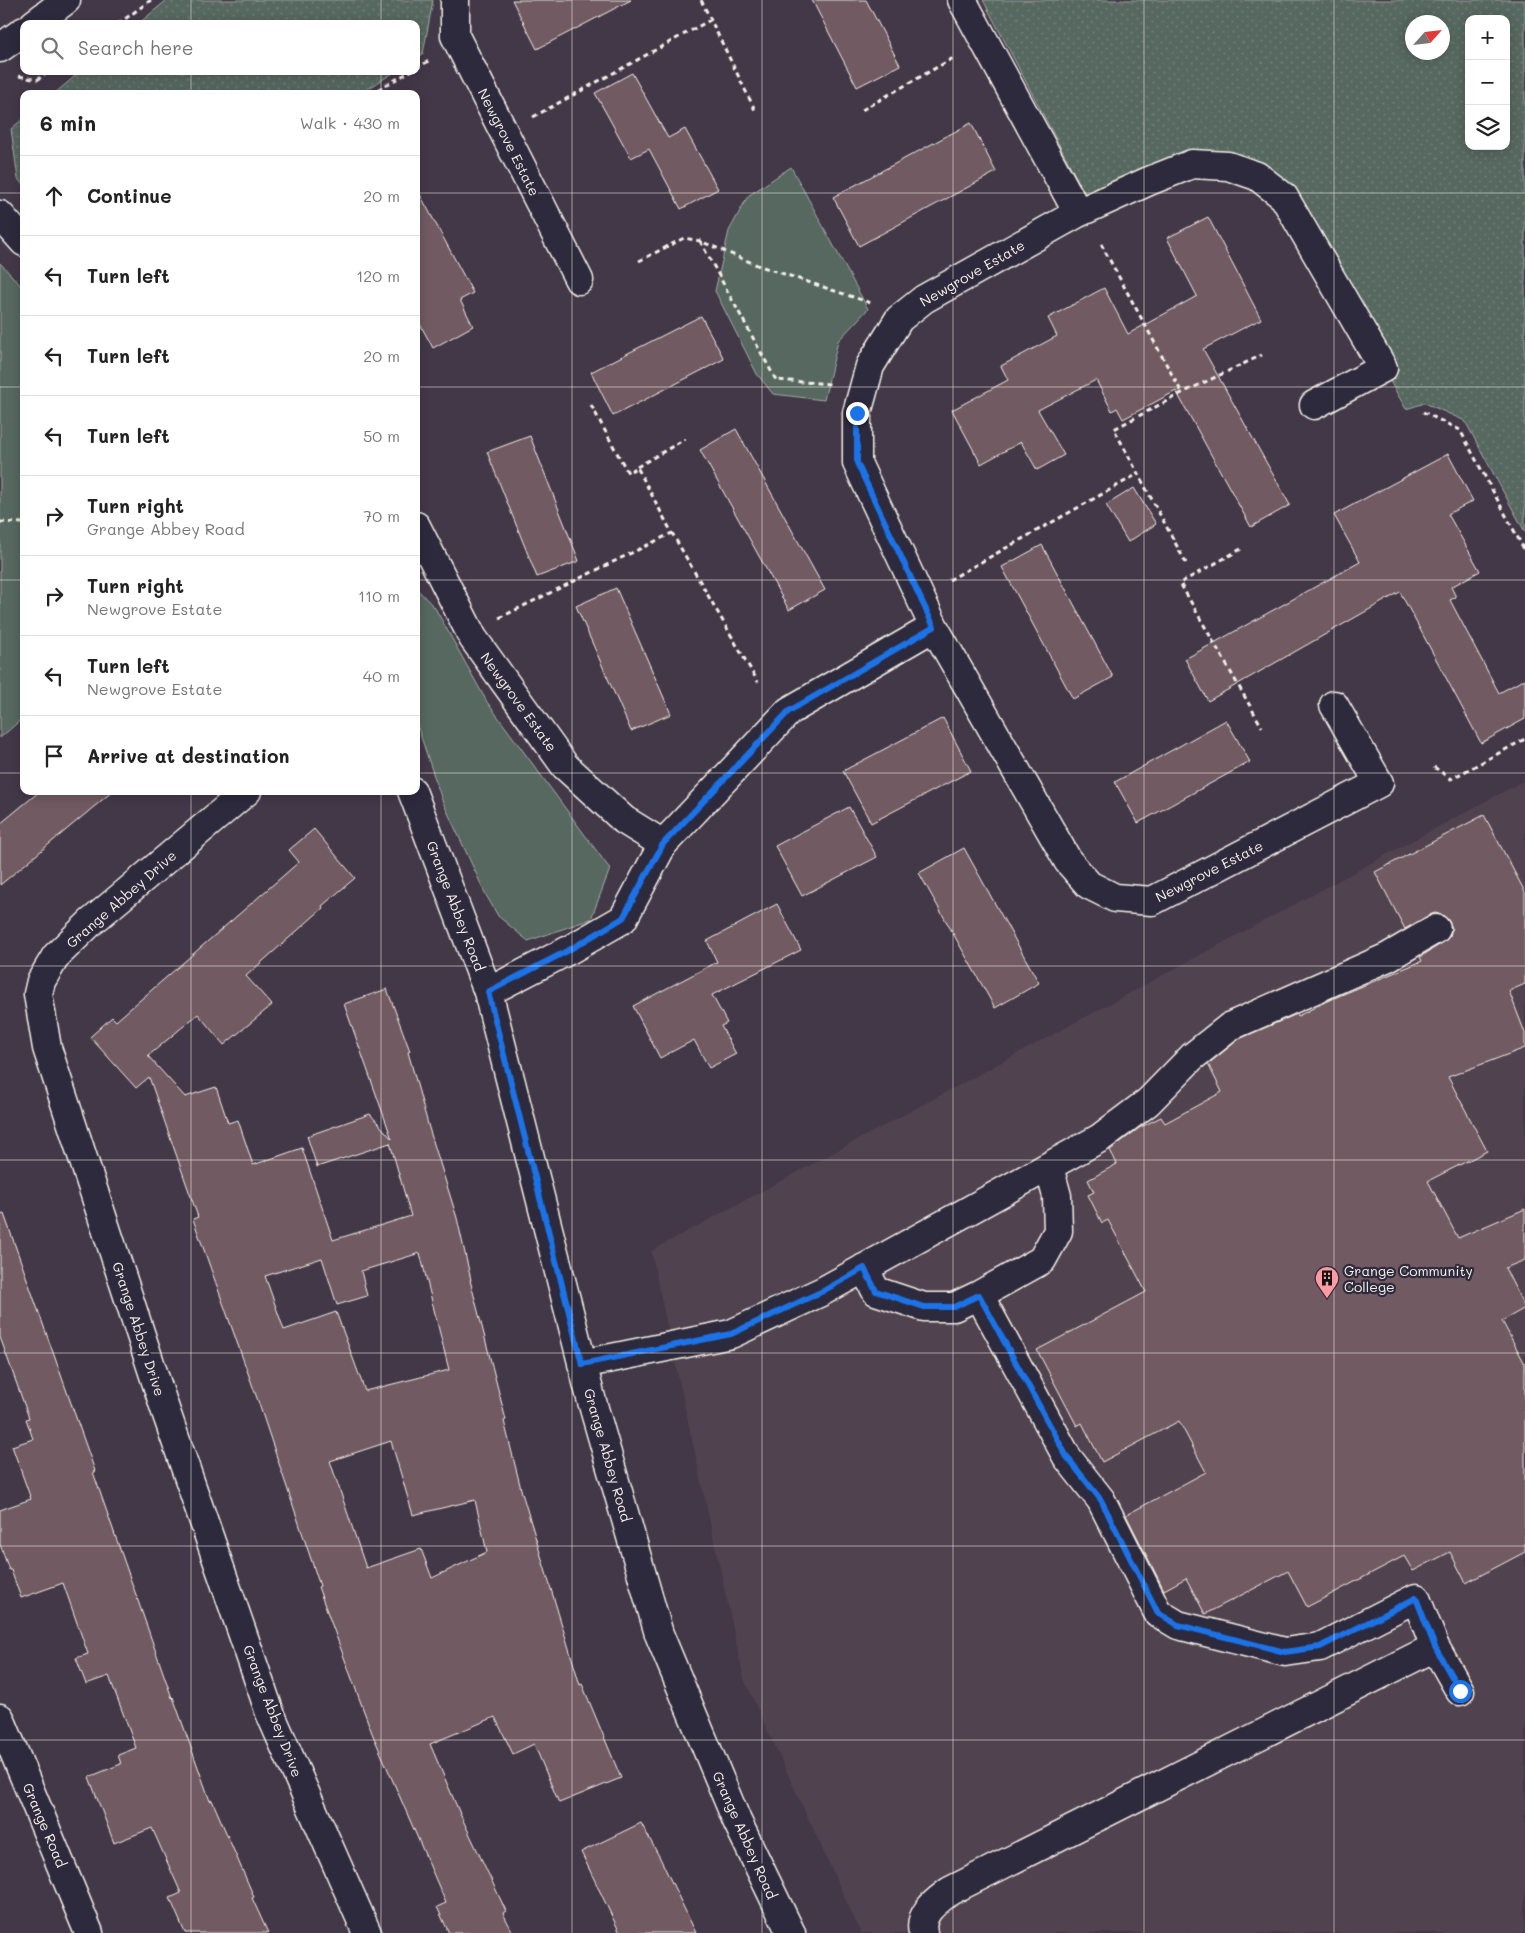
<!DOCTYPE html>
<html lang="en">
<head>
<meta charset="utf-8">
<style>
  body { margin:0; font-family:Mali,sans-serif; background:#f2f2f2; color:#222 }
  .controls { position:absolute; right:15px; top:15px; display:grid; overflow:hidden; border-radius:10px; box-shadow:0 2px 12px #0003 }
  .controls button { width:45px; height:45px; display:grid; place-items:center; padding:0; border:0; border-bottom:1px solid #e0e0e0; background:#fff; color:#222; font:25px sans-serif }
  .compass { position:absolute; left:1405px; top:15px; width:45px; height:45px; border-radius:50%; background:#fff; box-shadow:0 2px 12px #0003; rotate:63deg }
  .stop { position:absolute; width:15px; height:15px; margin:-11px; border:4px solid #1a73e8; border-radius:50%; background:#fff }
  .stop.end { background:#1a73e8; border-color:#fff; box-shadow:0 1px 5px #0008 }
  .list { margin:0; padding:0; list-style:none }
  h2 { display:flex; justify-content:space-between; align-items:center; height:65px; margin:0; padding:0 20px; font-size:21px }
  h2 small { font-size:16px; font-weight:400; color:#767676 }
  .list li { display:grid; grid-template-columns:32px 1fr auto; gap:15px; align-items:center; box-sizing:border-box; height:80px; padding:0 20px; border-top:1px solid #e0e0e0 }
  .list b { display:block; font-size:19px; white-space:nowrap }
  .list p { margin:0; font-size:16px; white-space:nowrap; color:#767676 }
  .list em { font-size:16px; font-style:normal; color:#767676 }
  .icon { flex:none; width:28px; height:28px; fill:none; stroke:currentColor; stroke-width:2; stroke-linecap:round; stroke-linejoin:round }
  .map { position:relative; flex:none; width:1525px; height:1933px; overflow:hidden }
  .search { position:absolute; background:#fff; box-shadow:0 2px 12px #0003; left:20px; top:20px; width:400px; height:55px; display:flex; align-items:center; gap:12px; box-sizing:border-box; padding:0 18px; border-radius:10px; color:#767676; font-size:19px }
  .panel { position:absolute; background:#fff; box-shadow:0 2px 12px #0003; left:20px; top:90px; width:400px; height:705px; border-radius:10px }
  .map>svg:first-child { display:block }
  .built { fill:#514250 }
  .grass { fill:url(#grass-dots); stroke:#a5aca4; fill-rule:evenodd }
  .park { fill:#566860; stroke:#a5aca4 }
  .building { fill:#715a62; stroke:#f4f1e8; fill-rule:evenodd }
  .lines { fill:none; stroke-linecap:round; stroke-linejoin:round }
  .minor-casing { stroke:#f4f1e8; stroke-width:31 }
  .major-casing { stroke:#f4f1e8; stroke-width:31 }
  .path { stroke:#f4f1e8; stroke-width:3; stroke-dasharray:5 4; stroke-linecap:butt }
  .minor { stroke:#2f2a3d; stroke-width:28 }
  .major { stroke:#2f2a3d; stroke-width:28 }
  .route { stroke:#1a73e8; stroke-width:6 }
  .grid { fill:none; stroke:#f4f1e8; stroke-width:1; stroke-opacity:0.55 }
  .labels { text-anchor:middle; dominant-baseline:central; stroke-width:4.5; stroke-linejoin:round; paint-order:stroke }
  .street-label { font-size:14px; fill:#f4f1e8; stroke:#2f2a3d }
  .poi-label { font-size:14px; fill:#f4f1e8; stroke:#2f2a3d; text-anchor:start }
</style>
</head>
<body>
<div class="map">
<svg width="1525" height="1933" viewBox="0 0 1525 1933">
  <defs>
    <pattern id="grass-dots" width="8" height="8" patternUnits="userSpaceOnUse" patternTransform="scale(1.25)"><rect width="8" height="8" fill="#566860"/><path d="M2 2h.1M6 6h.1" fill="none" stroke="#6f7e77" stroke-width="1.8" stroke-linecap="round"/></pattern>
  </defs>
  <rect width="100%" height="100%" fill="#433848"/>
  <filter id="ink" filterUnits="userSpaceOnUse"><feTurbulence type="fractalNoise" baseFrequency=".02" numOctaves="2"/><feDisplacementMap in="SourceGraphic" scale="10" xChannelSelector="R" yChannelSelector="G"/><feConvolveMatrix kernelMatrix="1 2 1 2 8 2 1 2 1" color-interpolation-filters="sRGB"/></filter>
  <g filter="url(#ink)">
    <path class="built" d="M 1525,780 L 1525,1933 L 861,1933 L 744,1679 L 651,1251 Z"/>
    <path class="grass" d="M 167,0 L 433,0 L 423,54 L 416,58 L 416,24 L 138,24 Z
      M 983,0 L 1525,0 L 1525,532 L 1465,421 L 1425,403 L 1406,409 L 1291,209 L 1185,155 L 1085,194 ZM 1469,19 L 1506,19 L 1506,146 L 1469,146 ZM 1412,22 L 1442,22 L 1442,52 L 1412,52 Z
      M 81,71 L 396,71 L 360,94 L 54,94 Z
      M 24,118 L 24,186 L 18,179 L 11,129 Z"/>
    <path class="park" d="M 791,167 L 868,309 L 838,341 L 824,400 L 773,394 L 757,374 L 715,291 L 729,231 L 748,196 Z
      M 0,263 L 24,289 L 24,717 L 0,738 Z
      M 416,588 L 435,608 L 487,702 L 610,869 L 591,919 L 528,941 L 498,916 L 486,895 L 442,800 L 416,722 Z"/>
    <path class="building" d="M 512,0 L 631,0 L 537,49 Z
      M 812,0 L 866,0 L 900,65 L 857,87 Z
      M 632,73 L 668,138 L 685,129 L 718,189 L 681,209 L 649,149 L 631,158 L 595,93 Z
      M 971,123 L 996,172 L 859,246 L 833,197 Z
      M 416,187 L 473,293 L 460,300 L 473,326 L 433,348 L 416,317 Z
      M 1208,217 L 1261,319 L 1203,349 L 1290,505 L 1251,527 L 1176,391 L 1123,419 L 1117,408 L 1112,411 L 1096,380 L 1038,410 L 1064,455 L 1037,470 L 1021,442 L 981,464 L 952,410 L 1008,380 L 1001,366 L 1057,336 L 1048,318 L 1104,288 L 1128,334 L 1197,296 L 1167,238 Z
      M 701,316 L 724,359 L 613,416 L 591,372 Z
      M 736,429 L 825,590 L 789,610 L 700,450 Z
      M 530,436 L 579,561 L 537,577 L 487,452 Z
      M 1448,454 L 1473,501 L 1448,514 L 1480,571 L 1451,587 L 1456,597 L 1450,600 L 1499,693 L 1525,679 L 1525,719 L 1481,743 L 1400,592 L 1208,701 L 1185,659 L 1360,562 L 1334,515 Z
      M 1134,488 L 1156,524 L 1128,542 L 1106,505 Z
      M 1042,545 L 1113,677 L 1073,699 L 1002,567 Z
      M 616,588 L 671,714 L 631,731 L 576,606 Z
      M 943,718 L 971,771 L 871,823 L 843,771 Z
      M 1226,720 L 1250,762 L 1138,823 L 1115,782 Z
      M 40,791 L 113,791 L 0,885 L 0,824 Z
      M 849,807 L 877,857 L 802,896 L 775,846 Z
      M 1484,815 L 1525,892 L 1525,984 L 1509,991 L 1525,1033 L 1525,1048 L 1448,1077 L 1487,1151 L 1428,1181 L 1458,1238 L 1525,1209 L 1525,1260 L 1505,1268 L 1525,1308 L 1502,1321 L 1525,1364 L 1525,1552 L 1466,1583 L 1450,1552 L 1413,1571 L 1404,1556 L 1307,1607 L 1288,1571 L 1205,1614 L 1186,1578 L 1164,1590 L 1126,1515 L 1206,1472 L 1179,1421 L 1102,1462 L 1082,1423 L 1077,1426 L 1037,1350 L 1146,1292 L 1108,1220 L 1102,1223 L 1088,1195 L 1094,1192 L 1088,1180 L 1117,1164 L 1110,1150 L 1139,1128 L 1161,1117 L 1165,1123 L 1222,1092 L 1208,1064 L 1239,1039 L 1297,1014 L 1298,1016 L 1327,1001 L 1422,961 L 1420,957 L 1444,942 L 1450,936 L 1452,928 L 1449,921 L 1443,915 L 1435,913 L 1429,915 L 1405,929 L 1375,872 Z
      M 314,829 L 355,878 L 322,906 L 323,908 L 246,976 L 272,1005 L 224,1045 L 198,1014 L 148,1056 L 185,1097 L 216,1087 L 228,1123 L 238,1120 L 253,1165 L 302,1148 L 333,1240 L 411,1216 L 390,1143 L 317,1167 L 307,1136 L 370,1114 L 392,1139 L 344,1004 L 387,989 L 410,1051 L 408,1052 L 429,1128 L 457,1218 L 471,1280 L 470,1280 L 506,1420 L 504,1421 L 522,1493 L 580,1685 L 582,1684 L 621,1778 L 559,1803 L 534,1744 L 513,1754 L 495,1717 L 430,1744 L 461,1816 L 506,1911 L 503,1913 L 513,1933 L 449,1933 L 437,1907 L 446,1903 L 372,1733 L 318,1587 L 320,1586 L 258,1401 L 193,1219 L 198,1217 L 149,1077 L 136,1088 L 90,1037 L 112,1017 L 116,1021 L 299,862 L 289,850 ZM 420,1253 L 449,1370 L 365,1391 L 336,1312 L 284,1330 L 265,1276 L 322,1258 L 337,1305 L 367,1296 L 361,1271 ZM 391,1441 L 413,1515 L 475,1500 L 487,1552 L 432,1578 L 421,1549 L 366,1568 L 330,1461 Z
      M 964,848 L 1039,983 L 995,1008 L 919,873 Z
      M 777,904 L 801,950 L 712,995 L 727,1023 L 721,1026 L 736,1054 L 709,1068 L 694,1040 L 660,1058 L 633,1006 L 717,962 L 707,941 Z
      M 4,1214 L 95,1471 L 93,1472 L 172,1698 L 173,1697 L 210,1801 L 212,1800 L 254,1897 L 252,1898 L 268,1933 L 185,1933 L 170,1898 L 181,1893 L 152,1828 L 114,1843 L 89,1777 L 121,1764 L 118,1755 L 136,1748 L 109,1676 L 86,1684 L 76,1658 L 88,1654 L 63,1583 L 21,1598 L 11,1570 L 9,1570 L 0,1544 L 0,1510 L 31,1499 L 12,1446 L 33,1439 L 26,1419 L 29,1418 L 0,1337 L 0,1215 Z
      M 641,1823 L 660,1858 L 696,1933 L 620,1933 L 581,1852 Z"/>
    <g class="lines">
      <g class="minor-casing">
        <path id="minor" d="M 455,0 L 455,36 L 579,280
          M 962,0 L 1078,213
          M 34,24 L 66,0
          M 0,48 L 24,31
          M 0,215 L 24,242
          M 1314,405 L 1383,368 L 1284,197 L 1257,176 L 1228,166 L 1192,164 L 1149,181 L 1078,213 L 924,299 L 899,319 L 870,366 L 857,413 L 857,463 L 934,627 L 1068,861 L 1089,885 L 1115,898 L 1152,901 L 1379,783 L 1334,705
          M 416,526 L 473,638 L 565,766 L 624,820 L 663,844
          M 247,791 L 90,923 L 56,956 L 41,981 L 38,994 L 47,1048 L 166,1412 L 270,1713 L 367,1933
          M 412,791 L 488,992 L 591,1398 L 659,1634 L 737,1821 L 791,1933
          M 488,992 L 569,950 L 623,919 L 663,844 L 789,711 L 934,627
          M 864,1268 L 876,1291 L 924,1307 L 954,1307 L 979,1295 L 1042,1260 L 1058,1231 L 1057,1196 L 1049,1167
          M 979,1295 L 1067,1457 L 1101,1500 L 1158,1613 L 1178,1625 L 1285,1652 L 1320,1647 L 1416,1598 L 1435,1647
          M 582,1364 L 731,1334 L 823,1291 L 1100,1138 L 1148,1102 L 1192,1057 L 1231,1026 L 1388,957 L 1436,929
          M 923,1933 C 918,1913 937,1901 950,1891 L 1435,1647 L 1460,1691"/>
      </g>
      <g class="major-casing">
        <path id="major" d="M 0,1718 L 89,1933"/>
      </g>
      <path class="path" d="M 701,0 L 755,110
        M 118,24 L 151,0
        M 416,68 L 429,61
        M 19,76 L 37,80 L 50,71
        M 370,94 L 411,71
        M 862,110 L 955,57
        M 533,117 L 712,19
        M 700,241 L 776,380 L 831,384
        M 1101,244 L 1182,393
        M 639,261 L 684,238 L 700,241 L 757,265 L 871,303
        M 591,405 L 628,473 L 637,467 L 672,533 L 758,682
        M 1423,412 L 1460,430 L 1525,551
        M 637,467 L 685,439
        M 0,522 L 24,523
        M 1241,549 L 1180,583 L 1262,727
        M 1186,563 L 1114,429 L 1182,393 L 1262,355
        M 949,580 L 1138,474
        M 499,618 L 672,533
        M 1434,767 L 1451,779 L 1525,739"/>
      <use href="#minor" class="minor"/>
      <use href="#major" class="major"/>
    </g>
  </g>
  <g class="lines" filter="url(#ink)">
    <path class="route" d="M 857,413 L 857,463 L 934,627 L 789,711 L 663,844 L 623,918 L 569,950 L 488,992 L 582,1364 L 731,1334 L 823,1291 L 864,1268 L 876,1291 L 924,1307 L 954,1307 L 979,1295 L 1067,1457 L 1101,1500 L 1158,1613 L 1178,1625 L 1285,1652 L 1320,1647 L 1416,1598 L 1435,1647 L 1460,1691"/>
  </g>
  <path class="grid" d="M 191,0 L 191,24M 381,0 L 381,24M 572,0 L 572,1933M 762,0 L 762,1933M 953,0 L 953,1933M 1144,0 L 1144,1933M 1334,0 L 1334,1933M 191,71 L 191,94M 381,71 L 381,94M 0,193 L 24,193M 416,193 L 1525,193M 0,387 L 24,387M 416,387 L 1525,387M 0,580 L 24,580M 416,580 L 1525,580M 0,773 L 24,773M 416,773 L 1525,773M 191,791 L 191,1933M 381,791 L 381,1933M 0,966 L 1525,966M 0,1160 L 1525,1160M 0,1353 L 1525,1353M 0,1546 L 1525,1546M 0,1740 L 1525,1740"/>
  <defs>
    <g id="building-pin" transform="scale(1.25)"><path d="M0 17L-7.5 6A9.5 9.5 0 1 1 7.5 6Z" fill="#ff9aa2" stroke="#2f2a3d"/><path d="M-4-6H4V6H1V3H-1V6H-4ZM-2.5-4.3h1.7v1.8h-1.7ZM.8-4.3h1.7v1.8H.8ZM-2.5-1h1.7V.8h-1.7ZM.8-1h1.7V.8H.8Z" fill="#111"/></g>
  </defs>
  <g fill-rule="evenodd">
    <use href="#building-pin" x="1327" y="1278"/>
  </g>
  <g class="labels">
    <g class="street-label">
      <text transform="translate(509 142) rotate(63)">Newgrove Estate</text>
      <text transform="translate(972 273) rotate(-30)">Newgrove Estate</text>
      <text transform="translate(519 702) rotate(54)">Newgrove Estate</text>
      <text transform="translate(1209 871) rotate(-27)">Newgrove Estate</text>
      <text transform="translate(121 899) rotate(-41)">Grange Abbey Drive</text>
      <text transform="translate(456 906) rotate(69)">Grange Abbey Road</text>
      <text transform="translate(139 1329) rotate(72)">Grange Abbey Drive</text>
      <text transform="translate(608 1455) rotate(74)">Grange Abbey Road</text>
      <text transform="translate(273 1711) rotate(69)">Grange Abbey Drive</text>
      <text transform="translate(45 1825) rotate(67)">Grange Road</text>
      <text transform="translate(745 1835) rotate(66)">Grange Abbey Road</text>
    </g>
    <g class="poi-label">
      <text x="1344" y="1270">Grange Community<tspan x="1344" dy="16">College</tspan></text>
    </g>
  </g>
</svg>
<div class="controls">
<button>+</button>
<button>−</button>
<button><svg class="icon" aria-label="layers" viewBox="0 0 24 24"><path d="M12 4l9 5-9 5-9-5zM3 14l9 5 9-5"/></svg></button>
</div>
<svg class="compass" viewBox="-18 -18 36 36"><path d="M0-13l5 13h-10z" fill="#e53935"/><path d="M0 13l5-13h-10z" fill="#767676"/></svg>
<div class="stop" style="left:1460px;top:1691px"></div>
<div class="stop end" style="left:857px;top:413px"></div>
<div class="search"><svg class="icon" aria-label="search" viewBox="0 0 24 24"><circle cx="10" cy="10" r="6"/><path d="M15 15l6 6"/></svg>Search here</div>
<section class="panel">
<h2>6 min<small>Walk · 430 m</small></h2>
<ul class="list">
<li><svg class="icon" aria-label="ahead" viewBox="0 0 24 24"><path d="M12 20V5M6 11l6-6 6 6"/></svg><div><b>Continue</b></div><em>20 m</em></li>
<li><svg class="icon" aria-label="left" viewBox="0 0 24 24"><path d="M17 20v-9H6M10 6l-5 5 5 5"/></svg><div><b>Turn left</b></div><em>120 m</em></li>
<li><svg class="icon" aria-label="left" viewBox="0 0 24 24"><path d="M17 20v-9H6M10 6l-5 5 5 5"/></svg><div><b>Turn left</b></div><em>20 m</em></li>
<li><svg class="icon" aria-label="left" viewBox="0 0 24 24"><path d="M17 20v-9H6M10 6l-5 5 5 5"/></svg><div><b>Turn left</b></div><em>50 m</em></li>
<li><svg class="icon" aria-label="right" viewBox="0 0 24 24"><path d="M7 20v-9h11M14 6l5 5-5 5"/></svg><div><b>Turn right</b><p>Grange Abbey Road</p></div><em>70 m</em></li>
<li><svg class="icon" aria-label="right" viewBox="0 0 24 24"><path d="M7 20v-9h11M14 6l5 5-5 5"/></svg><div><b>Turn right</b><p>Newgrove Estate</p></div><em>110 m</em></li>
<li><svg class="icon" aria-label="left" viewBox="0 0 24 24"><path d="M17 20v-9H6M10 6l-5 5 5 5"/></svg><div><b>Turn left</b><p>Newgrove Estate</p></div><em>40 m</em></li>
<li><svg class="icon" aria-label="arrive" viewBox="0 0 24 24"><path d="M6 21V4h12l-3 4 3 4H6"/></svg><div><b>Arrive at destination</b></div></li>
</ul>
</section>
</div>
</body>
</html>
